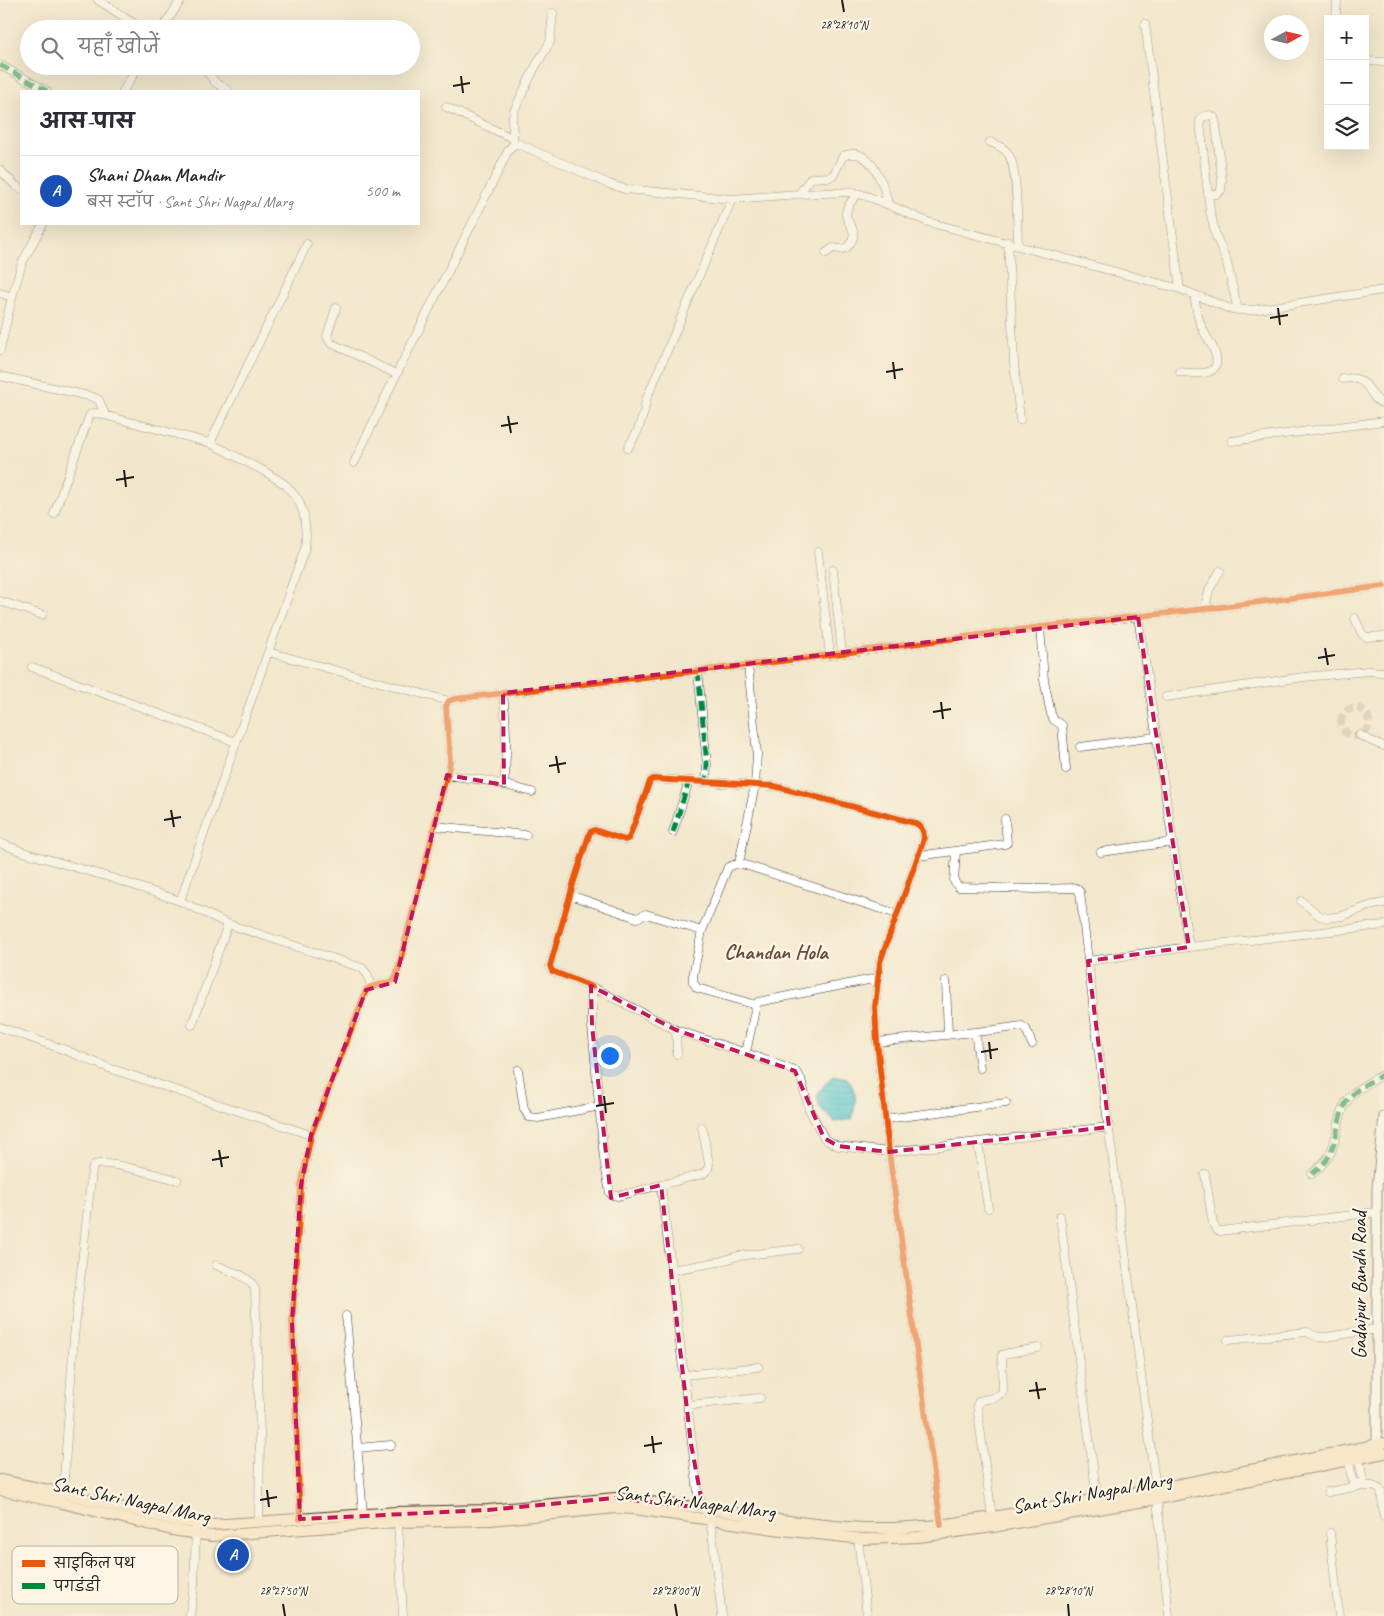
<!DOCTYPE html>
<html lang="hi">
<head>
<meta charset="utf-8">
<style>
  body { margin:0; font-family:Caveat,"Playpen Sans Deva",sans-serif; background:#f7f7f7; color:#2b2b33 }
  .controls { position:absolute; right:15px; top:15px; display:grid; overflow:hidden; border-radius:0px; box-shadow:0 5px 20px #0002 }
  .controls button { width:45px; height:45px; display:grid; place-items:center; padding:0; border:0; border-bottom:1px solid #e1e1e2; background:#fff; color:#2b2b33; font:25px sans-serif }
  .compass { position:absolute; left:1264px; top:15px; width:45px; height:45px; border-radius:50%; background:#fff; box-shadow:0 5px 20px #0002; rotate:82deg }
  .you { position:absolute; left:609px; top:1055px; width:18px; height:18px; margin:-12px; border:4px solid #fff; border-radius:50%; background:#1a73e8; box-shadow:0 0 0 8px #1a73e833 }
  .badge { display:grid; place-items:center; width:32px; height:32px; border-radius:50%; background:#c8321e; color:#fff; font-size:16px; font-weight:700 }
  .pin { position:absolute; translate:-50% -50%; border:2px solid #fff; box-shadow:0 1px 5px #0006 }
  .list { margin:0; padding:0; list-style:none }
  h2 { display:flex; justify-content:space-between; align-items:center; height:65px; margin:0; padding:0 20px; font-size:21px }
  h2 small { font-size:16px; font-weight:400; color:#7c7c81 }
  .list li { display:grid; grid-template-columns:32px 1fr auto; gap:15px; align-items:center; box-sizing:border-box; height:70px; padding:0 20px; border-top:1px solid #e1e1e2 }
  .list b { display:block; font-size:19px; white-space:nowrap }
  .list p { margin:0; font-size:16px; white-space:nowrap; color:#7c7c81 }
  .list em { font-size:16px; font-style:normal; color:#7c7c81 }
  .icon { flex:none; width:28px; height:28px; fill:none; stroke:currentColor; stroke-width:2; stroke-linecap:round; stroke-linejoin:round }
  .map { position:relative; flex:none; width:1384px; height:1616px; overflow:hidden }
  .search { position:absolute; background:#fff; box-shadow:0 5px 20px #0002; left:20px; top:20px; width:400px; height:55px; display:flex; align-items:center; gap:12px; box-sizing:border-box; padding:0 18px; border-radius:28px; color:#7c7c81; font-size:19px }
  .panel { position:absolute; background:#fff; box-shadow:0 5px 20px #0002; left:20px; top:90px; width:400px; height:135px; border-radius:0px }
  .map>svg:first-child { display:block }
  .water { fill:url(#water-rules); stroke:#3a7074 }
  .lines { fill:none; stroke-linecap:round; stroke-linejoin:round }
  .minor-tunnel { stroke:#c7bea9; stroke-width:8; stroke-dasharray:8 4; stroke-linecap:butt }
  .minor-casing { stroke:#3c3a36; stroke-width:9 }
  .tertiary-casing { stroke:#3c3a36; stroke-width:11 }
  .secondary-casing { stroke:#3c3a36; stroke-width:12 }
  .minor { stroke:#fff; stroke-width:8 }
  .tertiary { stroke:#fff; stroke-width:9 }
  .secondary { stroke:#ffe4c6; stroke-width:10 }
  .quiet { stroke:#00873e; stroke-width:5; stroke-dasharray:10 5; stroke-linecap:butt }
  .cycleway-casing { stroke:#fcf5e5; stroke-width:9 }
  .cycleway { stroke:#e8590c; stroke-width:6 }
  .marked { fill:none; stroke:#c2185b; stroke-width:4; stroke-dasharray:10 6; stroke-linejoin:round }
  .ticks { fill:none; stroke:#1c1c1c; stroke-width:2 }
  .labels { text-anchor:middle; dominant-baseline:central; stroke-width:4.5; stroke-linejoin:round; paint-order:stroke }
  .street-label { font-size:20px; fill:#1c1c1c; stroke:#fcf5e5 }
  .neighbourhood-label { font-size:21px; font-weight:bold; fill:#664c43; stroke:#fcf5e5 }
  .key { fill:#fcf5e5; stroke:#b9b4a9; stroke-width:1 }
  .key-label { font-size:14px; fill:#1c1c1c }
  .ticks-label { font-size:12px; text-anchor:middle; fill:#1c1c1c; stroke:#fcf5e5; stroke-width:4.5; stroke-linejoin:round; paint-order:stroke }
</style>
</head>
<body>
<div class="map">
<svg width="1384" height="1616" viewBox="0 0 1384 1616">
  <defs>
    <pattern id="water-rules" width="6" height="5" patternUnits="userSpaceOnUse" patternTransform="scale(1.25)"><rect width="6" height="5" fill="#57c5cb"/><path d="M0 2.5h6" fill="none" stroke="#4ba9ae"/></pattern>
  </defs>
  <rect width="100%" height="100%" fill="#fcf5e5"/>
  <filter id="ink" filterUnits="userSpaceOnUse"><feTurbulence type="fractalNoise" baseFrequency=".02" numOctaves="2"/><feDisplacementMap in="SourceGraphic" scale="10" xChannelSelector="R" yChannelSelector="G"/><feConvolveMatrix kernelMatrix="1 2 1 2 8 2 1 2 1" color-interpolation-filters="sRGB"/></filter>
  <filter id="wash" filterUnits="userSpaceOnUse"><feTurbulence type="fractalNoise" baseFrequency=".0096" numOctaves="4" result="noise"/><feDisplacementMap in="SourceGraphic" scale="20" xChannelSelector="R" yChannelSelector="G"/><feGaussianBlur stdDeviation="1.12" result="paint"/><feColorMatrix in="noise" values="0 0 0 0 0 0 0 0 0 0 0 0 0 0 0 0 0 1.4 0 .05"/><feComposite in="paint" operator="in"/></filter>
  <g filter="url(#wash)">
    <rect width="100%" height="100%" fill="#f2e7cc"/>
    <path class="water" d="M 833,1075 L 847,1078 C 858,1094 856,1100 852,1119 L 835,1122 L 819,1107 L 817,1094 Z"/>
  </g>
  <g filter="url(#ink)">
    <g class="lines">
      <path class="minor-tunnel" d="M1341 722a14 14 0 1 1 28 0a14 14 0 1 1-28 0Z"/>
      <g class="minor-casing">
        <path id="minor" d="M 98,0 L 142,29
          M 1336,19 L 1337,0
          M 1145,24 L 1180,289
          M 162,29 L 181,0
          M 1365,61 L 1384,62
          M 0,65 L 47,91
          M 202,66 L 216,83 L 229,91
          M 123,91 L 139,66
          M 446,107 L 512,138
          M 990,142 C 997,145 1005,148 1009,155 C 1018,170 1017,226 1018,245
          M 514,144 L 512,121 L 514,111 L 534,69 L 550,42 L 553,13
          M 0,170 L 16,186 L 21,189
          M 799,194 L 811,178 L 830,177 L 834,174 L 843,156 C 870,144 884,184 888,204
          M 1209,194 L 1217,194 L 1221,190 L 1222,181 L 1216,124 L 1214,117 L 1210,115 L 1202,117 L 1200,122 L 1210,211 L 1216,236 L 1226,259 L 1238,310
          M 1008,242 L 1014,363 L 1020,420
          M 826,253 L 833,248 C 840,249 845,251 850,244 C 860,229 846,225 846,214 C 846,206 853,199 858,194
          M 0,293 L 12,297
          M 336,308 L 327,336 L 331,343 L 396,374
          M 0,350 L 12,297 L 22,263 L 43,224
          M 1180,372 C 1197,374 1225,378 1214,350 C 1210,341 1204,334 1201,325 C 1197,316 1196,305 1194,295
          M 0,376 L 93,397 L 99,400 L 105,415
          M 1343,379 C 1372,374 1367,399 1384,404
          M 1232,441 L 1384,421
          M 210,443 L 307,244
          M 628,448 L 638,430 L 644,412 L 646,400 L 732,199
          M 354,463 C 403,357 458,254 509,149 L 514,144 L 519,144 L 609,184 L 625,189 L 732,199 L 799,194 L 852,192 C 879,198 902,212 928,222 L 1180,289 L 1228,308 L 1238,310 L 1252,310 L 1384,290
          M 54,514 L 89,417 L 91,414 L 96,413 L 210,443 L 264,471 L 286,485 L 299,501 L 304,515 L 306,535 L 305,548 L 180,901 L 228,924 L 362,968 L 367,974 L 371,986
          M 818,552 L 830,655
          M 833,570 L 842,653
          M 0,601 L 42,615
          M 1205,609 L 1209,590 L 1220,571
          M 1138,617 L 1189,947
          M 1355,618 L 1362,634 L 1366,637 L 1384,636
          M 1040,627 L 1044,680 L 1051,714 L 1054,720 L 1062,725 L 1066,769
          M 268,652 L 449,701
          M 32,667 L 236,742
          M 698,671 L 707,765 L 706,782
          M 503,693 C 507,724 507,755 504,785
          M 1166,697 L 1304,677 L 1368,671 L 1384,672
          M 1360,735 L 1371,741 L 1384,746
          M 1080,747 L 1156,737
          M 447,775 L 490,781 L 532,792
          M 435,826 L 526,835
          M 673,832 L 689,781
          M 0,843 L 23,852 L 112,878 L 180,901
          M 956,851 L 954,881 L 958,887 L 1035,889 L 1076,888 L 1080,892 L 1099,1054 L 1156,1489
          M 1101,852 L 1173,842
          M 918,856 L 1005,844 L 1007,843 L 1005,819
          M 739,863 L 755,785 L 757,754 L 748,665
          M 570,895 L 637,918 L 646,914 L 702,931
          M 1301,901 L 1320,916 L 1328,918 L 1342,916 L 1369,906 L 1384,903
          M 1088,961 L 1189,947 L 1384,925
          M 946,981 L 948,1035
          M 592,987 L 552,971 L 550,966 L 574,881 L 590,832 L 595,830 L 625,840 L 629,838 L 650,781 L 653,779 L 774,786 L 915,823 C 924,827 925,834 923,842 L 880,962 L 875,1007 L 877,1042 L 889,1152 L 941,1525
          M 756,1005 L 697,988 L 693,982 L 693,976 L 702,931 L 728,867 L 739,863 L 897,914
          M 192,1025 L 228,924
          M 0,1027 L 65,1050 L 109,1068 L 311,1135
          M 676,1030 L 677,1054
          M 975,1032 L 980,1068
          M 877,1042 L 994,1030 L 1022,1026 L 1026,1029 L 1032,1044
          M 743,1052 L 795,1071 L 801,1079 L 809,1109 L 824,1138 L 828,1141 L 838,1146 L 889,1152 L 1109,1127
          M 518,1070 L 524,1109 L 529,1117 L 538,1118 L 600,1106
          M 886,1119 L 1006,1103
          M 702,1127 L 709,1164 L 708,1169 L 703,1174 L 618,1196 L 612,1195 L 610,1193 L 604,1159 L 592,1026 L 592,987 L 676,1030 L 743,1052 L 747,1048 L 756,1005 L 758,1002 L 878,978
          M 978,1142 L 988,1208
          M 1205,1174 L 1213,1224 L 1217,1230 L 1220,1231 L 1377,1212
          M 1312,1174 C 1319,1168 1326,1162 1330,1154 C 1339,1136 1337,1114 1349,1098 C 1358,1087 1372,1081 1384,1074
          M 661,1185 L 698,1493 L 709,1519 L 712,1532 L 722,1616
          M 1060,1216 L 1097,1498
          M 216,1265 C 228,1271 250,1275 255,1289 L 260,1435 L 259,1522
          M 672,1270 L 718,1262 L 738,1256 L 798,1249
          M 346,1316 L 363,1514
          M 1228,1340 L 1307,1332 L 1318,1337 L 1326,1337 L 1377,1329
          M 685,1375 L 758,1367
          M 688,1405 L 760,1398
          M 357,1448 L 391,1445
          M 1349,1460 L 1352,1480 L 1354,1483 L 1359,1483 L 1363,1480 L 1359,1458
          M 1359,1483 L 1359,1486 L 1373,1486 L 1381,1490 L 1384,1516
          M 1328,1492 L 1359,1486
          M 63,1493 L 74,1337 L 92,1170 L 94,1165 C 106,1159 161,1176 177,1180
          M 1157,1499 L 1169,1616
          M 992,1517 L 977,1405 L 979,1401 C 988,1398 999,1399 1003,1390 L 1002,1355 L 1008,1353 L 1038,1348
          M 300,1519 L 292,1322 L 301,1185 L 311,1135 L 366,990 C 374,982 389,987 396,977 C 410,918 428,859 440,798 C 443,786 449,774 450,761 L 446,706 L 449,701 L 454,699 L 782,661 L 1040,627 L 1205,609 L 1384,586
          M 398,1522 L 403,1616
          M 1330,1533 L 1339,1616
          M 858,1538 L 867,1616
          M 190,1616 L 194,1585 L 196,1528"/>
      </g>
      <g class="tertiary-casing">
        <path id="tertiary" d="M 1377,1449 L 1377,1188 L 1384,1116"/>
      </g>
      <g class="secondary-casing">
        <path id="secondary" d="M 0,1480 L 63,1493 L 173,1520 L 211,1525 L 396,1512 L 488,1510 L 615,1498 L 703,1508 L 772,1519 L 834,1526 L 863,1528 L 894,1528 L 941,1525 L 992,1517 L 1156,1489 L 1384,1443
          M 0,1490 L 62,1503 L 172,1530 L 212,1536 L 398,1522 L 490,1520 L 616,1508 L 634,1509 L 774,1529 L 835,1536 L 864,1539 L 919,1537 L 993,1527 L 1157,1499 L 1384,1453"/>
      </g>
      <use href="#minor" class="minor"/>
      <use href="#tertiary" class="tertiary"/>
      <use href="#secondary" class="secondary"/>
      <path class="quiet" d="M 0,65 L 47,91
        M 698,671 L 707,765 L 706,782
        M 673,832 L 689,781
        M 1312,1174 C 1319,1168 1326,1162 1330,1154 C 1339,1136 1337,1114 1349,1098 C 1358,1087 1372,1081 1384,1074"/>
      <g class="cycleway-casing">
        <path id="cycleway" d="M 592,987 L 552,971 L 550,966 L 574,881 L 590,832 L 595,830 L 625,840 L 629,838 L 650,781 L 653,779 L 774,786 L 915,823 C 924,827 925,834 923,842 L 880,962 L 875,1007 L 877,1042 L 889,1152 L 941,1525
          M 300,1519 L 292,1322 L 301,1185 L 311,1135 L 366,990 C 374,982 389,987 396,977 C 410,918 428,859 440,798 C 443,786 449,774 450,761 L 446,706 L 449,701 L 454,699 L 782,661 L 1040,627 L 1205,609 L 1384,586"/>
      </g>
      <use href="#cycleway" class="cycleway"/>
    </g>
  </g>
  <path d="M0 0H1384V1616H0ZM 1138,617 L 1189,947 L 1088,961 L 1109,1127 L 889,1152 L 838,1146 L 824,1138 L 795,1071 L 676,1030 L 591,986 L 592,1026 L 611,1198 L 661,1185 L 691,1444 L 703,1508 L 615,1498 L 488,1510 L 300,1519 L 292,1322 L 301,1185 L 311,1135 L 366,990 L 395,982 L 447,775 L 504,785 L 503,693 Z" fill="#f2e7cc" fill-opacity=".55" fill-rule="evenodd"/>
  <path class="marked" d="M 1138,617 L 1189,947 L 1088,961 L 1109,1127 L 889,1152 L 838,1146 L 824,1138 L 795,1071 L 676,1030 L 591,986 L 592,1026 L 611,1198 L 661,1185 L 691,1444 L 703,1508 L 615,1498 L 488,1510 L 300,1519 L 292,1322 L 301,1185 L 311,1135 L 366,990 L 395,982 L 447,775 L 504,785 L 503,693 Z"/>
  <path class="ticks" d="M 842,0 L 844,12M 461,76 L 463,93M 453,86 L 470,83M 1278,308 L 1280,325M 1270,318 L 1288,315M 893,362 L 895,379M 886,372 L 903,369M 508,416 L 511,433M 501,426 L 518,423M 124,470 L 126,487M 116,480 L 134,477M 1325,648 L 1328,665M 1318,658 L 1335,655M 941,702 L 943,719M 933,712 L 951,709M 556,756 L 559,773M 549,766 L 566,763M 171,810 L 174,827M 164,820 L 181,817M 989,1042 L 991,1059M 981,1052 L 998,1049M 604,1096 L 606,1113M 596,1106 L 614,1103M 219,1150 L 222,1167M 212,1160 L 229,1157M 1036,1382 L 1039,1399M 1029,1391 L 1046,1389M 652,1436 L 654,1453M 644,1446 L 662,1443M 267,1490 L 269,1507M 260,1500 L 277,1497M 283,1604 L 285,1616M 675,1604 L 677,1616M 1068,1604 L 1069,1616"/>
  <g class="labels">
    <g class="street-label">
      <text transform="translate(1359 1285) rotate(-90)">Gadaipur Bandh Road</text>
      <text transform="translate(1092 1493) rotate(-10)">Sant Shri Nagpal Marg</text>
      <text transform="translate(131 1500) rotate(12)">Sant Shri Nagpal Marg</text>
      <text transform="translate(695 1502) rotate(7)">Sant Shri Nagpal Marg</text>
    </g>
    <g class="neighbourhood-label">
      <text x="776" y="952">Chandan Hola</text>
    </g>
  </g>
  <rect x="12" y="1546" width="166" height="58" rx="8" class="key"/>
  <rect x="22" y="1560" width="23" height="7" fill="#e8590c"/>
  <rect x="22" y="1583" width="23" height="6" fill="#00873e"/>
  <g class="key-label">
    <text x="54" y="1568">साइकिल पथ</text>
    <text x="54" y="1591">पगडंडी</text>
  </g>
  <g class="ticks-label">
    <text x="844" y="29">28°28'10"N</text>
    <text x="283" y="1595">28°27'50"N</text>
    <text x="675" y="1595">28°28'00"N</text>
    <text x="1068" y="1595">28°28'10"N</text>
  </g>
</svg>
<div class="controls">
<button>+</button>
<button>−</button>
<button><svg class="icon" aria-label="layers" viewBox="0 0 24 24"><path d="M12 4l9 5-9 5-9-5zM3 14l9 5 9-5"/></svg></button>
</div>
<svg class="compass" viewBox="-18 -18 36 36"><path d="M0-13l5 13h-10z" fill="#e53935"/><path d="M0 13l5-13h-10z" fill="#7c7c81"/></svg>
<div class="you"></div>
<div class="pin badge" style="left:233px;top:1555px;background:#1a4fb4">A</div>
<div class="search"><svg class="icon" aria-label="search" viewBox="0 0 24 24"><circle cx="10" cy="10" r="6"/><path d="M15 15l6 6"/></svg>यहाँ खोजें</div>
<section class="panel">
<h2>आस-पास<small></small></h2>
<ul class="list">
<li><span class="badge" style="background:#1a4fb4">A</span><div><b>Shani Dham Mandir</b><p>बस स्टॉप · Sant Shri Nagpal Marg</p></div><em>500 m</em></li>
</ul>
</section>
</div>
</body>
</html>
